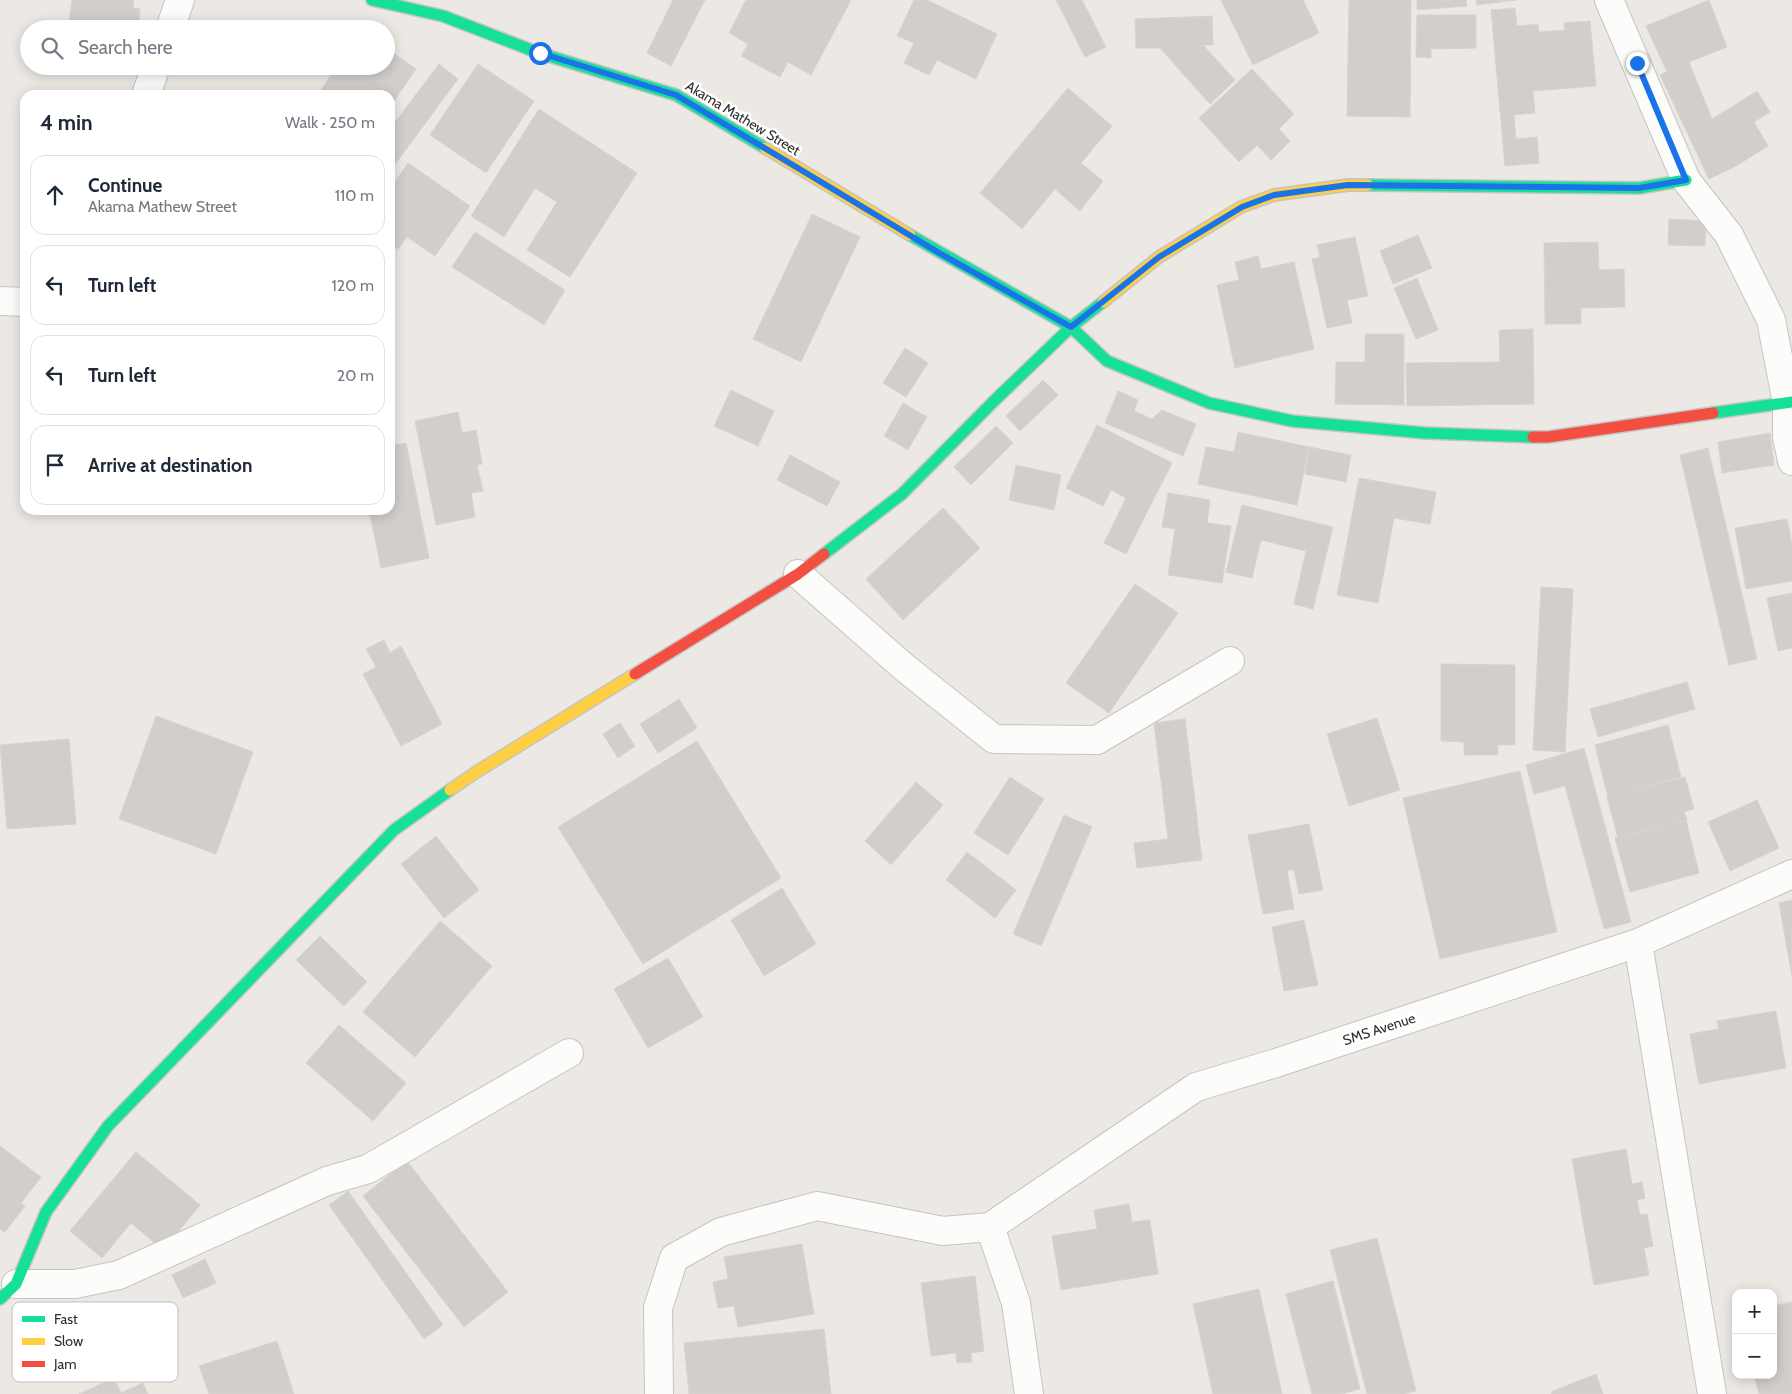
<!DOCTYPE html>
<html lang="en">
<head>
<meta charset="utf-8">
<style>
  body { margin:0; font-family:Cabin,sans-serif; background:#f2f2f3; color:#1f2937 }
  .controls { position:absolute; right:15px; bottom:15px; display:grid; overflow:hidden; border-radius:10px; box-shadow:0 2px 12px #0003 }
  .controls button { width:45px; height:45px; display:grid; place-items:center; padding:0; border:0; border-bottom:1px solid #e0e1e3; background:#fff; color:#1f2937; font:25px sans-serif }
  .stop { position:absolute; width:15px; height:15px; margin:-11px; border:4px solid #1a73e8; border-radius:50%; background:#fff }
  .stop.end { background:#1a73e8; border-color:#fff; box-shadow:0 1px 5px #0008 }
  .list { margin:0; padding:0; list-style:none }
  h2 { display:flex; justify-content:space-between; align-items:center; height:65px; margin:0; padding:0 20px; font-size:21px }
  h2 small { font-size:16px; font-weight:400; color:#747a83 }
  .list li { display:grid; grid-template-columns:32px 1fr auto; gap:15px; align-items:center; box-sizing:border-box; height:80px; margin:0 10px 10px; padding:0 10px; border:1px solid #e0e1e3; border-radius:15px }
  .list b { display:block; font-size:19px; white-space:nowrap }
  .list p { margin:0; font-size:16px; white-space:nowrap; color:#747a83 }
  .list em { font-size:16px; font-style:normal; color:#747a83 }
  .icon { flex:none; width:28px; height:28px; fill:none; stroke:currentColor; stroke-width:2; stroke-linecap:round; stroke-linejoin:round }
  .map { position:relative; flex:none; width:1792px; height:1394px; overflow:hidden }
  .search { position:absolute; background:#fff; box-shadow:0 2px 12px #0003; left:20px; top:20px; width:375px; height:55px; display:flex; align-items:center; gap:12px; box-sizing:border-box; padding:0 18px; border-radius:28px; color:#747a83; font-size:19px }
  .panel { position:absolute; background:#fff; box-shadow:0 2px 12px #0003; left:20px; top:90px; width:375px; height:425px; border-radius:15px }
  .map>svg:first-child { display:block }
  .building { fill:#d1cecb; stroke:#d7d4d0 }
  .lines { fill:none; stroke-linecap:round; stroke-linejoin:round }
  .street-casing { stroke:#c5c4c5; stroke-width:30 }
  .fast-casing { stroke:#c5c4c5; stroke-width:14 }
  .slow-casing { stroke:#c5c4c5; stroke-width:14 }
  .jam-casing { stroke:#c5c4c5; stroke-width:14 }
  .street { stroke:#fcfcfb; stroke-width:28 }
  .fast { stroke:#16e098; stroke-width:11 }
  .slow { stroke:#ffcf43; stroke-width:11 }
  .jam { stroke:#f24e42; stroke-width:11 }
  .route { stroke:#1a73e8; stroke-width:6 }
  .labels { text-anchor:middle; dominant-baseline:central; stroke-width:5; stroke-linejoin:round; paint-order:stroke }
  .street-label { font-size:14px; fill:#2e2e2e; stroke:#fff }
  .key { fill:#fff; stroke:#c0c0c0; stroke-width:1 }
  .key-label { font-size:14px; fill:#2e2e2e }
</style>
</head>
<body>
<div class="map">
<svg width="1792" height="1394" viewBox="0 0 1792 1394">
  <rect width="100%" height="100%" fill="#ece8e4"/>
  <path class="building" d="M 72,0 L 134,0 L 133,8 L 140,9 L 138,29 L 68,29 Z
    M 673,0 L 705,0 L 671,66 L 647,53 Z
    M 746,0 L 851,0 L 811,75 L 788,62 L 780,77 L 741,56 L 748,44 L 729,33 Z
    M 914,0 L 927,0 L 997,34 L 976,79 L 937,60 L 929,75 L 904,63 L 914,43 L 897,36 Z
    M 1056,0 L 1082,0 L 1106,47 L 1085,57 Z
    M 1221,0 L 1303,0 L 1319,33 L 1253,65 Z
    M 1349,0 L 1411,0 L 1410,117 L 1347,116 Z
    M 1417,0 L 1466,0 L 1467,6 L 1417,10 Z
    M 1476,0 L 1516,0 L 1477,5 Z
    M 1709,0 L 1727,47 L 1689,62 L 1712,119 L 1709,121 L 1736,166 L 1709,179 L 1660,75 L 1667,72 L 1646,26 Z
    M 1515,8 L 1517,26 L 1538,24 L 1539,32 L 1565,30 L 1564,23 L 1590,21 L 1596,86 L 1533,91 L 1535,113 L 1514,115 L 1516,139 L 1537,137 L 1539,163 L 1505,166 L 1491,10 Z
    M 1417,15 L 1476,15 L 1476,48 L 1431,49 L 1431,58 L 1416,57 Z
    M 1212,16 L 1213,45 L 1203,45 L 1235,80 L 1210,104 L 1160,48 L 1136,48 L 1135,19 Z
    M 386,48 L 416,69 L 390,107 L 390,95 L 318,95 L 337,66 L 386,66 Z
    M 439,64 L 458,79 L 393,167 L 390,165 L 390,129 Z
    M 478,64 L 534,101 L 486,173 L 430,135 Z
    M 1252,69 L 1294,114 L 1279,129 L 1290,141 L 1271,160 L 1257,145 L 1239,162 L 1199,118 Z
    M 1068,88 L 1112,126 L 1081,163 L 1103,181 L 1080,211 L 1055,189 L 1022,229 L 980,193 Z
    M 1757,91 L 1770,112 L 1754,122 L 1768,146 L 1736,166 L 1709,121 Z
    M 539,109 L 637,173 L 570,277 L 527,250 L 557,202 L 535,188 L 504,237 L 471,216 Z
    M 408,163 L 470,206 L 435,256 L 407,237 L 398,249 L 390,244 L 390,189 Z
    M 812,214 L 860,237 L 801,362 L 753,339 Z
    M 1669,219 L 1706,221 L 1705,246 L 1668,245 Z
    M 475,232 L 565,290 L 544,325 L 452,267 Z
    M 1418,235 L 1432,268 L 1393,284 L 1380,251 Z
    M 1355,237 L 1368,296 L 1347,300 L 1352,323 L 1327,328 L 1312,259 L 1320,257 L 1317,245 Z
    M 1598,242 L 1599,270 L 1624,269 L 1625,307 L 1581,308 L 1581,324 L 1545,324 L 1544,243 Z
    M 1258,256 L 1261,269 L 1294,262 L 1314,349 L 1235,368 L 1217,285 L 1239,280 L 1235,262 Z
    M 1417,278 L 1438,330 L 1416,339 L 1394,288 Z
    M 1533,329 L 1534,404 L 1407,406 L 1406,363 L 1500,362 L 1499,330 Z
    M 1365,334 L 1404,334 L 1404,405 L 1335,404 L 1336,362 L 1365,362 Z
    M 905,348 L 928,363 L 906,397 L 883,383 Z
    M 1043,380 L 1058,395 L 1020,431 L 1006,416 Z
    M 731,390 L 774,411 L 758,446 L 714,426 Z
    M 1118,391 L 1138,400 L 1134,411 L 1152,419 L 1162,410 L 1196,424 L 1183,456 L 1105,423 Z
    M 903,403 L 927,417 L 908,450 L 884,436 Z
    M 458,412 L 462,433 L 476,430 L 482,464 L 477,465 L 483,491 L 471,493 L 475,517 L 436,525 L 415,421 Z
    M 1097,425 L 1172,463 L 1126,554 L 1104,543 L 1126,498 L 1111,490 L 1103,506 L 1066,488 Z
    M 996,426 L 1013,443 L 971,485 L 954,467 Z
    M 1238,432 L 1309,447 L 1297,505 L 1198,484 L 1206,447 L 1234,452 Z
    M 1770,433 L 1774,465 L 1722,473 L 1718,442 Z
    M 406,443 L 429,558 L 381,568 L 369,510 L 390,510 L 390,446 Z
    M 1309,447 L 1351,455 L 1346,482 L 1305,474 Z
    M 1708,448 L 1757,659 L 1729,665 L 1680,455 Z
    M 790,455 L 840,482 L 827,506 L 777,480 Z
    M 1016,465 L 1061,475 L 1054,510 L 1009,500 Z
    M 1359,478 L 1436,492 L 1430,524 L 1394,518 L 1378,603 L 1337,595 Z
    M 1168,493 L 1210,500 L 1207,523 L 1231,526 L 1222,583 L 1168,575 L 1175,529 L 1162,527 Z
    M 1242,505 L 1333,527 L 1313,609 L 1294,604 L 1306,551 L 1261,540 L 1252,578 L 1226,572 Z
    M 943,508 L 980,548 L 903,620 L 866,579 Z
    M 1787,519 L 1792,544 L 1792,581 L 1746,589 L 1735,528 Z
    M 1135,584 L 1178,613 L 1109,713 L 1066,683 Z
    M 1541,587 L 1573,589 L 1565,752 L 1533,750 Z
    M 1792,593 L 1792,648 L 1778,651 L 1767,598 Z
    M 384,640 L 390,653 L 401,646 L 442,724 L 401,746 L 363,674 L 376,667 L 366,649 Z
    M 1441,664 L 1515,665 L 1515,745 L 1498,745 L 1498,755 L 1464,755 L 1464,742 L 1441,741 Z
    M 1687,682 L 1695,709 L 1598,737 L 1590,709 Z
    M 679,699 L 697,728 L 658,753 L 640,724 Z
    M 156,716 L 253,752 L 216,854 L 119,819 Z
    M 1377,718 L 1400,790 L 1349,806 L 1327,734 Z
    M 1185,719 L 1202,860 L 1137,868 L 1134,843 L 1168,839 L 1154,723 Z
    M 620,723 L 635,746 L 618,758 L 603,734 Z
    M 1668,725 L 1681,777 L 1608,797 L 1595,745 Z
    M 69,739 L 76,824 L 7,829 L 0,745 Z
    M 697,741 L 781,878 L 643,964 L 558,827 Z
    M 1584,748 L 1631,922 L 1604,929 L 1565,786 L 1534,794 L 1526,765 Z
    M 1520,771 L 1557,932 L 1440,959 L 1403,798 Z
    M 1010,777 L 1044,799 L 1008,855 L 974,833 Z
    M 1685,777 L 1694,809 L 1684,812 L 1687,820 L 1618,838 L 1607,797 Z
    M 916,782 L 943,805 L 891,865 L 865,841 Z
    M 1757,800 L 1779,848 L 1730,871 L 1708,822 Z
    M 1064,815 L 1092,827 L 1041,946 L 1013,934 Z
    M 1686,820 L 1699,873 L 1630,892 L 1615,838 Z
    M 1309,824 L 1323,890 L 1299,894 L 1294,870 L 1287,870 L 1294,909 L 1263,914 L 1248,835 Z
    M 436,836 L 479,890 L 444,918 L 401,864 Z
    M 967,852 L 1016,890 L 995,918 L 946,880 Z
    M 782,888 L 816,944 L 764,976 L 731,920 Z
    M 1792,900 L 1792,976 L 1779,903 Z
    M 1304,920 L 1318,985 L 1284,991 L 1272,927 Z
    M 440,921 L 492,966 L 415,1057 L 363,1012 Z
    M 320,936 L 367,982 L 344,1006 L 296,960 Z
    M 668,958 L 703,1017 L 648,1048 L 614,989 Z
    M 1776,1011 L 1786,1068 L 1699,1084 L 1690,1034 L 1719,1029 L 1717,1021 Z
    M 339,1025 L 406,1083 L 373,1121 L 306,1063 Z
    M 0,1146 L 41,1177 L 21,1203 L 25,1206 L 5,1232 L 0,1229 Z
    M 1626,1149 L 1632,1184 L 1642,1182 L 1645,1198 L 1637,1200 L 1640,1215 L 1647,1214 L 1653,1246 L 1644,1248 L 1649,1275 L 1594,1285 L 1572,1159 Z
    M 136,1152 L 200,1205 L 163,1250 L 131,1223 L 102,1258 L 70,1231 Z
    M 407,1161 L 508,1292 L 464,1327 L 363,1196 Z
    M 348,1191 L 443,1325 L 424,1339 L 329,1205 Z
    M 1129,1204 L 1132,1222 L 1150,1220 L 1158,1274 L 1061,1290 L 1052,1236 L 1097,1229 L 1094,1210 Z
    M 1377,1238 L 1416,1391 L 1403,1394 L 1367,1394 L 1330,1250 Z
    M 802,1244 L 814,1314 L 738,1327 L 734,1306 L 718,1308 L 713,1282 L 728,1279 L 724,1257 Z
    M 205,1259 L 216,1283 L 183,1298 L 172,1275 Z
    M 975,1276 L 984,1351 L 971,1353 L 972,1362 L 957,1363 L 956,1353 L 931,1356 L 921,1283 Z
    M 1333,1281 L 1360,1389 L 1341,1394 L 1312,1394 L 1286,1294 Z
    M 1259,1289 L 1282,1394 L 1213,1394 L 1193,1304 Z
    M 1792,1302 L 1792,1394 L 1759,1394 L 1754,1375 L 1773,1375 L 1773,1306 Z
    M 824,1329 L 831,1394 L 689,1394 L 684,1343 Z
    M 277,1341 L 294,1394 L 209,1394 L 199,1366 Z
    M 1596,1374 L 1603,1394 L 1552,1394 L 1551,1392 Z
    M 114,1378 L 121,1393 L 143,1383 L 148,1394 L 79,1394 Z"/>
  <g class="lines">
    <g class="street-casing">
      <path id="street" d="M 1609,0 L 1686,180 L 1729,235 L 1771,320 L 1787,403 L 1787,437 L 1792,461
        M 170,29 L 180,0
        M 146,95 L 156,66
        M 0,301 L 25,302
        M 798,574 L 905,668 L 994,739 L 1097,740 L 1230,661
        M 1638,943 L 1712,1394
        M 990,1227 L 1016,1303 L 1029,1394
        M 16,1284 L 75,1284 L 119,1275 L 327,1181 L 368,1169 L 569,1053
        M 659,1394 L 658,1308 L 674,1258 L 721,1232 L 817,1206 L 943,1231 L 990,1227 L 1196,1087 L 1276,1063 L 1638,943 L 1792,874"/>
    </g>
    <g class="fast-casing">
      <path id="fast" d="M 372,0 L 443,16 L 539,53 L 676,95 L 765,148
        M 1368,185 L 1639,188 L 1686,180
        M 910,235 L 1071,327 L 1107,361 L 1209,403 L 1292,421 L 1425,433 L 1533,437
        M 1713,413 L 1792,402
        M 824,554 L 902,494 L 994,401 L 1071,327 L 1103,302
        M 0,1299 L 16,1284 L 46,1212 L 108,1126 L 394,830 L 450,790"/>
    </g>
    <g class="slow-casing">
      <path id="slow" d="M 765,148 L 910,235
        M 1103,302 L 1159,257 L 1241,207 L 1274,195 L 1348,185 L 1368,185
        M 450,790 L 478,771 L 635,674"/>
    </g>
    <g class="jam-casing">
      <path id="jam" d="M 1533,437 L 1548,437 L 1713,413
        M 635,674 L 798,574 L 824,554"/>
    </g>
    <use href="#street" class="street"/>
    <use href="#fast" class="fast"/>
    <use href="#slow" class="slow"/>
    <use href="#jam" class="jam"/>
  </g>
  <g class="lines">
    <path class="route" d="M 540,53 L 676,95 L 941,254 L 1071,327 L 1159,257 L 1242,207 L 1274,195 L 1348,185 L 1639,188 L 1686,180 L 1637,63"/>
  </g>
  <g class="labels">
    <g class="street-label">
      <text transform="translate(743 118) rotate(31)">Akama Mathew Street</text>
      <text transform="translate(1379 1029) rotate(-18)">SMS Avenue</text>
    </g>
  </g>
  <rect x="12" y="1302" width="166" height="80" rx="8" class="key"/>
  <rect x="22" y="1316" width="23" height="6" fill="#16e098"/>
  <rect x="22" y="1338" width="23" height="7" fill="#ffcf43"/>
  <rect x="22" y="1361" width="23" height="6" fill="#f24e42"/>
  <g class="key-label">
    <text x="54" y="1324">Fast</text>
    <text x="54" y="1346">Slow</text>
    <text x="54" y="1369">Jam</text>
  </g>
</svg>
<div class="controls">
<button>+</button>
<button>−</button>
</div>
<div class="stop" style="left:540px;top:53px"></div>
<div class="stop end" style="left:1637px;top:63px"></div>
<div class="search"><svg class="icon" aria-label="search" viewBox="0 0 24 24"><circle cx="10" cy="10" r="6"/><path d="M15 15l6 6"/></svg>Search here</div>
<section class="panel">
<h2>4 min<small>Walk · 250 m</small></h2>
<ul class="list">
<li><svg class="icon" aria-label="ahead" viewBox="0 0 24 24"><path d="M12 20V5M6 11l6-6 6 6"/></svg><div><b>Continue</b><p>Akama Mathew Street</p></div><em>110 m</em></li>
<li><svg class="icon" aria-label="left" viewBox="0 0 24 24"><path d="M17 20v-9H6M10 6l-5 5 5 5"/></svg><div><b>Turn left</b></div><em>120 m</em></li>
<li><svg class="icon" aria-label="left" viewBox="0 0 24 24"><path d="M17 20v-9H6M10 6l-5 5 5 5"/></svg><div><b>Turn left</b></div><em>20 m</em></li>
<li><svg class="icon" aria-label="arrive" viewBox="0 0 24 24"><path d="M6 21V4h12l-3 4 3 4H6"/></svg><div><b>Arrive at destination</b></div></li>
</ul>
</section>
</div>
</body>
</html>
